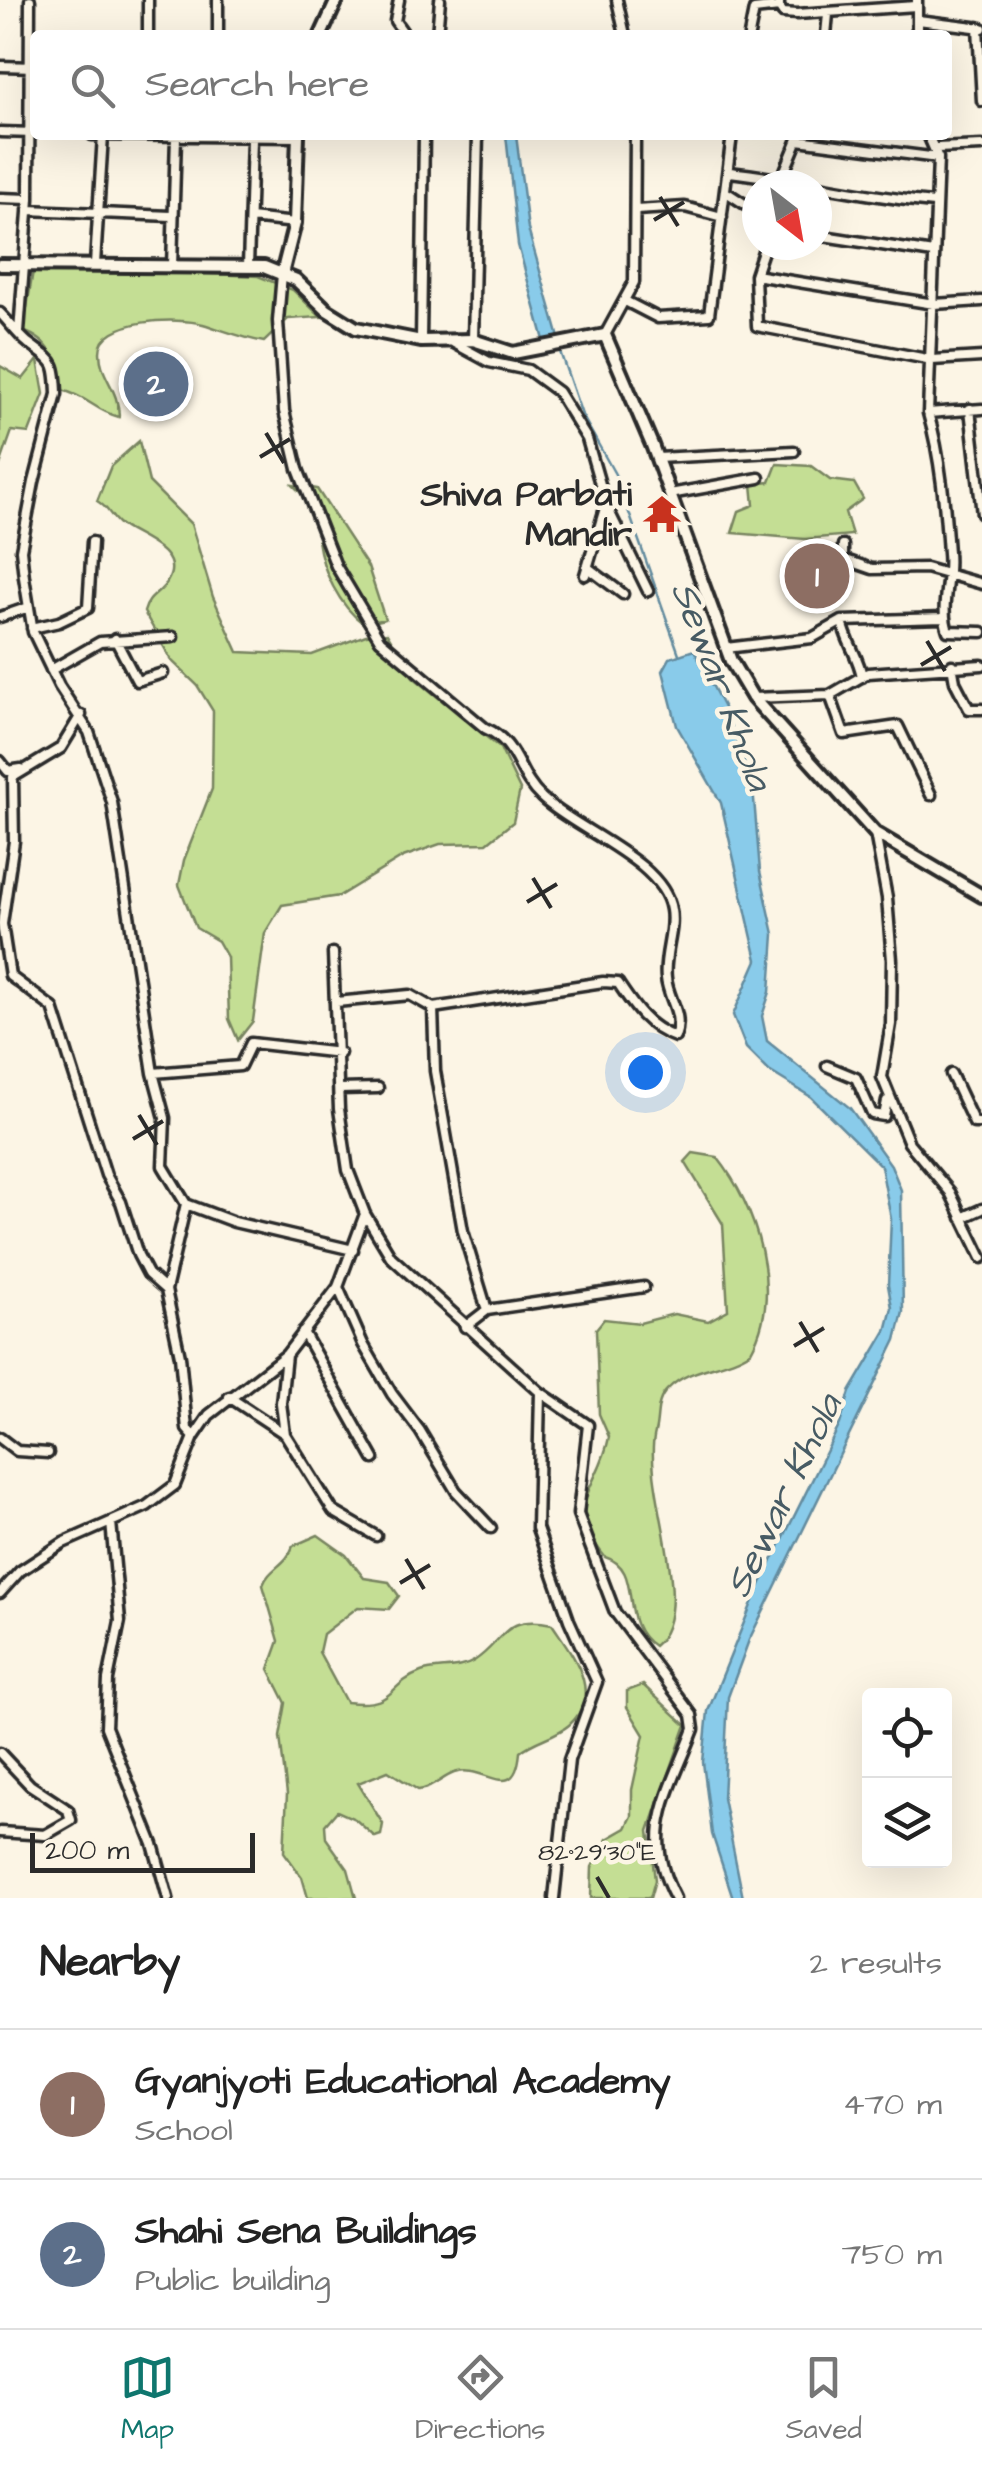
<!DOCTYPE html>
<html lang="en">
<head>
<meta charset="utf-8">
<style>
  body { margin:0; font-family:"Architects Daughter",sans-serif; background:#f6f6f6; color:#222 }
  .controls { position:absolute; right:30px; bottom:30px; display:grid; overflow:hidden; border-radius:10px; box-shadow:0 10px 40px #0002 }
  .controls button { width:90px; height:90px; display:grid; place-items:center; padding:0; border:0; border-bottom:2px solid #e0e0e0; background:#fff; color:#222; font:50px sans-serif }
  .compass { position:absolute; left:742px; top:170px; width:90px; height:90px; border-radius:50%; background:#fff; box-shadow:0 10px 40px #0002; rotate:149deg }
  .scale { position:absolute; left:30px; bottom:25px; width:225px; box-sizing:border-box; padding-left:10px; border:5px solid #2b2b2b; border-top:0; font-size:28px; line-height:35px; white-space:nowrap; color:#2b2b2b; -webkit-text-stroke:8px #fcf5e5; paint-order:stroke }
  .you { position:absolute; left:645px; top:1072px; width:35px; height:35px; margin:-25px; border:8px solid #fff; border-radius:50%; background:#1a73e8; box-shadow:0 0 0 15px #1a73e833 }
  .badge { display:grid; place-items:center; width:65px; height:65px; border-radius:50%; background:#0f766e; color:#fff; font-size:32px; font-weight:700 }
  .pin { position:absolute; translate:-50% -50%; border:5px solid #fff; box-shadow:0 2px 10px #0006 }
  .list { margin:0; padding:0; list-style:none }
  h2 { display:flex; justify-content:space-between; align-items:center; height:130px; margin:0; padding:0 40px; font-size:42px }
  h2 small { font-size:32px; font-weight:400; color:#767676 }
  .list li { display:grid; grid-template-columns:65px 1fr auto; gap:30px; align-items:center; box-sizing:border-box; height:150px; padding:0 40px; border-top:2px solid #e0e0e0 }
  .list b { display:block; font-size:38px; white-space:nowrap }
  .list p { margin:0; font-size:32px; white-space:nowrap; color:#767676 }
  .list em { font-size:32px; font-style:normal; color:#767676 }
  .icon { flex:none; width:55px; height:55px; fill:none; stroke:currentColor; stroke-width:2; stroke-linecap:round; stroke-linejoin:round }
  .map { position:relative; flex:none; width:982px; height:1898px; overflow:hidden }
  .search { position:absolute; background:#fff; box-shadow:0 10px 40px #0002; left:30px; right:30px; top:30px; height:110px; display:flex; align-items:center; gap:25px; box-sizing:border-box; padding:0 35px; border-radius:10px; color:#767676; font-size:38px }
  .sheet { height:430px; background:#fff }
  nav { display:flex; justify-content:space-around; align-items:center; box-sizing:border-box; height:140px; border-top:2px solid #e0e0e0; background:#fff; font-size:28px; color:#767676 }
  nav a { display:grid; justify-items:center; gap:5px }
  nav .on { color:#0f766e }
  .map>svg:first-child { display:block }
  .green { fill:#c4de94; stroke:#788460; stroke-width:2.5 }
  .water { fill:#89cbea; stroke:#638b9e; stroke-width:2.5 }
  .lines { fill:none; stroke-linecap:round; stroke-linejoin:round }
  .stream { stroke:#638b9e; stroke-width:2.5 }
  .minor-casing { stroke:#2b2b2b; stroke-width:15 }
  .tertiary-casing { stroke:#2b2b2b; stroke-width:18 }
  .minor { stroke:#fcf5e5; stroke-width:8 }
  .tertiary { stroke:#fcf5e5; stroke-width:10 }
  .ticks { fill:none; stroke:#2b2b2b; stroke-width:4 }
  .labels { text-anchor:middle; dominant-baseline:central; stroke-width:9; stroke-linejoin:round; paint-order:stroke }
  .poi-label { font-size:35px; font-weight:bold; fill:#2b2b2b; stroke:#fcf5e5; text-anchor:end }
  .water-label { font-size:38px; font-style:italic; fill:#475b64; stroke:#fcf5e5 }
  .ticks-label { font-size:25px; text-anchor:middle; fill:#2b2b2b; stroke:#fcf5e5; stroke-width:9; stroke-linejoin:round; paint-order:stroke }
</style>
</head>
<body>
<div class="map">
<svg width="982" height="1898" viewBox="0 0 982 1898">
  <rect width="100%" height="100%" fill="#fcf5e5"/>
  <filter id="ink" filterUnits="userSpaceOnUse"><feTurbulence type="fractalNoise" baseFrequency=".01" numOctaves="2"/><feDisplacementMap in="SourceGraphic" scale="20" xChannelSelector="R" yChannelSelector="G"/><feConvolveMatrix kernelMatrix="1 2 1 2 8 2 1 2 1" color-interpolation-filters="sRGB"/></filter>
  <g filter="url(#ink)">
    <path class="green" d="M 76,268 L 258,276 L 293,290 L 321,317 L 288,319 L 264,342 C 242,338 223,330 203,324 C 179,317 100,318 100,352 C 100,378 119,388 119,417 C 95,411 89,397 62,390 C 57,361 52,341 23,331 L 33,271 Z
      M 38,360 L 44,394 L 29,433 L 12,431 L 0,465 L 0,366 L 23,379 Z
      M 139,441 L 149,482 L 191,524 L 213,597 L 238,652 L 312,655 L 366,635 L 387,633 L 413,677 L 500,748 L 520,790 L 513,822 L 487,843 L 440,844 L 403,857 L 339,896 L 282,905 L 265,933 L 253,1021 L 238,1040 L 229,1019 L 227,957 L 218,941 L 196,928 L 179,885 L 184,860 L 212,789 L 213,711 L 197,685 L 172,661 L 144,612 C 148,596 160,594 167,582 C 187,550 132,537 118,523 C 109,515 109,508 97,501 L 111,466 Z
      M 777,464 L 811,466 L 830,480 L 854,483 L 863,499 L 845,512 L 852,535 L 805,539 L 732,533 L 739,511 L 754,505 L 752,484 L 770,482 Z
      M 293,485 L 317,489 L 368,567 L 385,619 L 364,624 C 339,606 322,570 318,540 L 325,532 L 318,510 Z
      M 693,1153 L 717,1157 C 757,1207 784,1292 751,1351 C 726,1369 690,1366 668,1389 C 655,1401 659,1417 655,1432 C 641,1488 700,1609 654,1646 C 616,1621 645,1569 605,1557 C 561,1503 600,1486 609,1437 L 599,1414 L 596,1329 L 604,1319 L 640,1323 L 674,1314 L 708,1321 L 728,1310 L 723,1224 L 685,1162 Z
      M 318,1535 L 346,1555 L 364,1578 L 389,1582 L 399,1596 L 389,1609 L 358,1607 L 323,1634 L 319,1652 L 346,1702 C 398,1708 384,1686 421,1672 C 437,1666 458,1671 474,1661 C 504,1642 503,1613 552,1624 C 571,1653 605,1693 569,1725 C 555,1737 534,1740 520,1752 C 515,1807 483,1762 454,1773 C 441,1778 432,1789 418,1790 L 388,1771 L 358,1783 L 383,1824 L 381,1835 L 375,1837 L 355,1819 L 337,1811 L 325,1825 L 326,1838 L 348,1869 L 356,1898 L 308,1898 L 302,1877 L 284,1852 L 287,1794 L 280,1737 L 286,1703 L 269,1669 L 279,1641 L 263,1585 C 269,1568 287,1565 293,1546 Z
      M 643,1685 L 686,1725 L 649,1831 L 655,1880 L 650,1898 L 591,1898 L 592,1867 L 607,1839 L 626,1828 L 632,1816 L 632,1790 L 644,1735 L 627,1707 L 627,1691 Z"/>
    <path class="water" d="M 506,135 L 516,135 L 528,229 L 559,338 L 544,340 L 518,245 Z
      M 694,650 L 724,708 L 753,787 L 760,871 L 774,934 L 770,992 L 762,1016 L 767,1041 L 850,1108 L 891,1165 L 901,1190 L 903,1312 L 896,1340 L 749,1640 L 728,1697 L 723,1798 L 743,1898 L 733,1898 L 712,1834 L 703,1762 L 708,1711 L 756,1593 L 840,1424 L 850,1392 L 886,1331 L 892,1308 L 888,1285 L 891,1219 L 881,1166 L 811,1097 L 769,1071 L 746,1048 L 733,1015 L 757,960 L 721,803 L 677,726 L 663,671 L 670,658 Z"/>
    <g class="lines">
      <path class="stream" d="M 558,346 L 582,415 L 616,476 L 679,654"/>
      <g class="minor-casing">
        <path id="minor" d="M 148,0 L 148,35
          M 399,0 L 395,21 L 405,35
          M 617,0 L 625,35
          M 779,7 L 783,13 L 797,14 L 916,6
          M 918,20 L 982,28
          M 978,27 L 982,101
          M 218,35 L 218,0
          M 437,35 L 440,0
          M 749,35 L 754,10 L 779,7 L 779,0
          M 826,35 L 828,14
          M 917,35 L 917,0
          M 0,66 L 35,67
          M 0,132 L 35,133
          M 92,135 L 297,137
          M 928,135 L 938,158 L 928,413 C 941,457 945,508 948,553 C 951,579 939,607 948,631 L 982,632
          M 798,140 L 938,158
          M 937,148 L 982,146
          M 730,172 C 799,180 865,197 934,203
          M 779,185 L 798,139
          M 726,192 L 757,212
          M 0,198 L 29,199
          M 28,210 L 171,216
          M 636,210 L 685,207 L 722,217
          M 250,218 L 295,223
          M 817,235 L 933,253
          M 765,245 L 755,275 L 757,326 L 932,360 L 982,357
          M 95,264 L 103,135
          M 172,266 L 176,137
          M 248,267 L 252,139
          M 282,274 L 278,321 L 284,411 L 298,469 L 336,566 L 380,640 L 485,728 C 518,742 517,775 541,797 C 575,830 664,861 671,910 C 675,932 663,956 666,978 C 668,1000 684,1013 675,1037 C 647,1027 634,1007 618,983 L 603,982 L 433,1008 L 410,995 L 336,1002
          M 755,275 L 934,304 L 982,301
          M 625,301 L 658,318 L 709,315 L 732,135
          M 0,313 C 9,322 18,335 28,343 C 53,362 56,358 57,394 L 34,482 L 21,550 L 24,577 L 33,632 L 59,686 L 89,732 L 112,802 L 153,1073 L 165,1118 L 163,1166 L 186,1204 L 234,1222 L 353,1250
          M 19,332 L 29,199 L 30,0
          M 605,335 L 634,282 L 635,135
          M 473,340 L 478,135
          M 421,341 L 424,135
          M 454,343 L 489,362 L 528,370 L 558,392 L 587,439 L 606,505 L 585,575
          M 970,409 L 982,514
          M 928,413 L 982,409
          M 657,458 L 794,451
          M 670,494 L 759,478
          M 606,505 L 648,591
          M 843,545 L 843,559 L 872,569 L 926,568 L 982,584
          M 587,567 L 623,594
          M 0,617 L 29,607
          M 32,628 L 59,622 L 88,608 L 92,542
          M 115,639 L 137,681 L 163,673
          M 726,648 L 812,638 L 842,621
          M 952,665 L 955,682 L 969,709 L 982,709
          M 51,670 L 100,642 L 173,637
          M 862,677 C 859,657 846,642 842,621 L 943,618
          M 753,698 L 830,695
          M 81,715 L 61,748 L 13,777 L 14,841 L 2,924 L 10,976 L 53,1008 L 106,1175 L 121,1202 L 138,1255 L 148,1274 L 166,1290
          M 0,761 L 8,771 L 21,769
          M 931,795 L 898,726 L 844,734 L 830,695 L 868,673 L 982,665
          M 875,833 L 887,898 L 892,960 L 891,1024 L 882,1077 L 909,1143 L 950,1192 L 982,1258
          M 333,953 L 339,1109 L 348,1170 L 365,1214 L 391,1257 L 540,1392 L 588,1425 L 578,1514 L 615,1612 L 692,1715 L 694,1729 C 670,1793 640,1832 675,1898
          M 433,1008 L 435,1071 L 463,1231 L 487,1310
          M 827,1066 L 856,1078 L 872,1114 L 884,1116 L 887,1101
          M 153,1073 L 240,1066 L 251,1043 L 340,1053
          M 951,1074 L 974,1123 L 982,1123
          M 340,1089 L 378,1088
          M 186,1204 L 166,1290 L 180,1356 L 187,1429 L 194,1437
          M 962,1218 L 982,1209
          M 338,1287 L 363,1344 L 392,1394 L 420,1431 L 456,1491 L 491,1528
          M 465,1327 L 487,1310 L 644,1287
          M 303,1332 L 374,1459
          M 286,1355 L 281,1403 L 285,1434 L 333,1511 L 376,1536
          M 540,1392 L 537,1528 L 569,1620 L 597,1682 L 569,1760 L 554,1898
          M 229,1397 L 285,1434
          M 0,1438 L 17,1451 L 48,1453
          M 111,1522 L 120,1621 L 108,1680 L 106,1727 L 153,1844 L 168,1898
          M 0,1593 L 20,1571 L 63,1543 L 147,1506 L 175,1485 L 194,1437 L 209,1415 L 286,1355 L 338,1287 L 365,1214
          M 0,1753 L 30,1785 L 68,1810 L 71,1820 L 45,1835 L 0,1832"/>
      </g>
      <g class="tertiary-casing">
        <path id="tertiary" d="M 321,35 L 337,0
          M 0,265 L 264,267 L 296,280 L 327,310 L 356,328 L 421,341 L 473,340 L 513,353 L 605,335 L 652,445 L 731,661 L 753,698 L 875,833 L 982,896
          M 282,274 L 295,223 L 298,135"/>
      </g>
      <use href="#minor" class="minor"/>
      <use href="#tertiary" class="tertiary"/>
    </g>
  </g>
  <path class="ticks" d="M 660,197 L 678,226M 654,220 L 684,202M 266,433 L 284,463M 260,457 L 290,439M 927,641 L 945,671M 921,665 L 951,647M 533,878 L 551,908M 527,902 L 557,884M 139,1115 L 157,1145M 133,1139 L 163,1121M 800,1322 L 818,1352M 794,1346 L 824,1328M 406,1559 L 424,1589M 400,1583 L 430,1565M 597,1877 L 609,1898"/>
  <defs>
    <g id="temple-bare" transform="scale(3)"><path d="M0-6L5-2H3V0L6.5 2.5H4V6H1.5V3h-3V6H-4V2.5H-6.5L-3 0V-2H-5Z" fill="#c8321e" stroke="#fcf5e5" stroke-width="2.5" paint-order="stroke"/></g>
  </defs>
  <g fill-rule="evenodd">
    <use href="#temple-bare" x="662" y="514"/>
  </g>
  <g class="labels">
    <g class="poi-label">
      <text x="632" y="494">Shiva Parbati<tspan x="632" dy="40">Mandir</tspan></text>
    </g>
    <g class="water-label">
      <text transform="translate(721 686) rotate(69)">Sewar Khola</text>
      <text transform="translate(784 1496) rotate(-64)">Sewar Khola</text>
    </g>
  </g>
  <g class="ticks-label">
    <text x="597" y="1860">82°29'30"E</text>
  </g>
</svg>
<div class="controls">
<button><svg class="icon" aria-label="locate" viewBox="0 0 24 24"><circle cx="12" cy="12" r="6"/><path d="M12 2v4M12 18v4M2 12h4M18 12h4"/></svg></button>
<button><svg class="icon" aria-label="layers" viewBox="0 0 24 24"><path d="M12 4l9 5-9 5-9-5zM3 14l9 5 9-5"/></svg></button>
</div>
<svg class="compass" viewBox="-18 -18 36 36"><path d="M0-13l5 13h-10z" fill="#e53935"/><path d="M0 13l5-13h-10z" fill="#767676"/></svg>
<div class="scale">200 m</div>
<div class="you"></div>
<div class="pin badge" style="left:817px;top:576px;background:#8d6e63">1</div>
<div class="pin badge" style="left:156px;top:384px;background:#5c6f8a">2</div>
<div class="search"><svg class="icon" aria-label="search" viewBox="0 0 24 24"><circle cx="10" cy="10" r="6"/><path d="M15 15l6 6"/></svg>Search here</div>
</div>
<section class="sheet">
<h2>Nearby<small>2 results</small></h2>
<ul class="list">
<li><span class="badge" style="background:#8d6e63">1</span><div><b>Gyanjyoti Educational Academy</b><p>School</p></div><em>470 m</em></li>
<li><span class="badge" style="background:#5c6f8a">2</span><div><b>Shahi Sena Buildings</b><p>Public building</p></div><em>750 m</em></li>
</ul>
</section>
<nav>
<a class="on"><svg class="icon" aria-label="map" viewBox="0 0 24 24"><path d="M3 6l6-2 6 2 6-2v14l-6 2-6-2-6 2zM9 4v14M15 6v14"/></svg>Map</a>
<a><svg class="icon" aria-label="directions" viewBox="0 0 24 24"><path d="M12 3l9 9-9 9-9-9zM9 14v-3h6M13 9l2 2-2 2"/></svg>Directions</a>
<a><svg class="icon" aria-label="saved" viewBox="0 0 24 24"><path d="M7 4h10v16l-5-4-5 4z"/></svg>Saved</a>
</nav>
</body>
</html>
